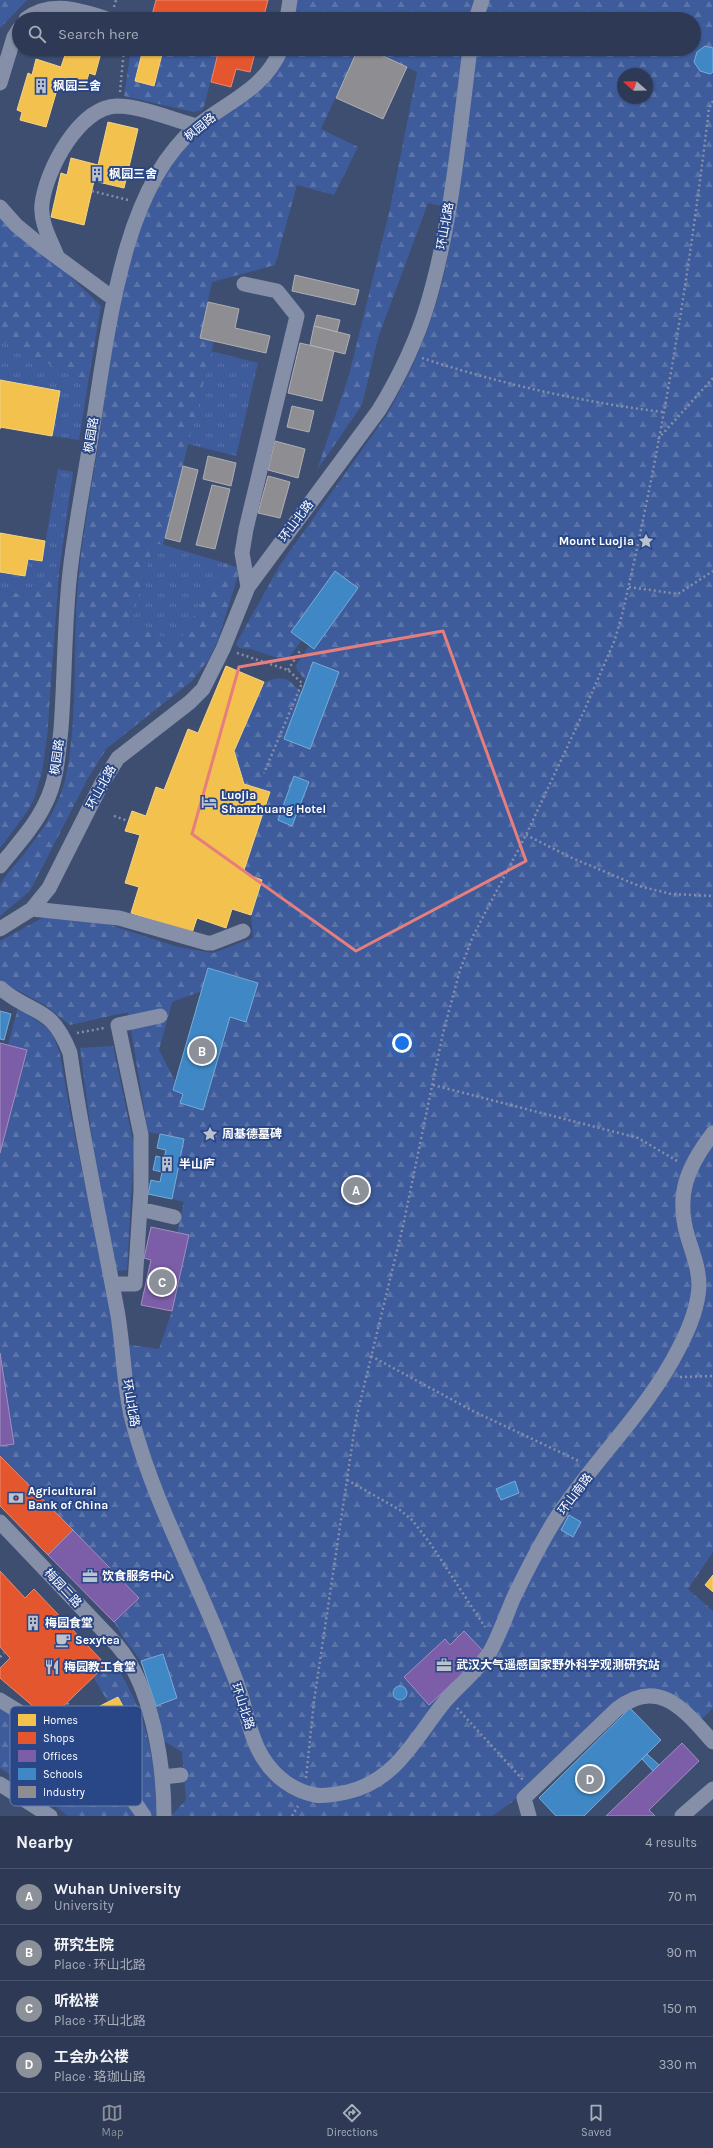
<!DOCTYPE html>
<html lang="en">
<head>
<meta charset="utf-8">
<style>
  body { margin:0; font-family:Karla,"Noto Sans SC",sans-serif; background:#3a455f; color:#f1f3f6 }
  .compass { position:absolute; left:617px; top:68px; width:36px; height:36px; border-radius:50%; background:#2e3a55; box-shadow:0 1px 3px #0004; rotate:290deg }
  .you { position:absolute; left:402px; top:1043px; width:14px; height:14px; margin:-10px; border:3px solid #fff; border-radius:50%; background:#1a73e8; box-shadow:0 0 0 6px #1a73e833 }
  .badge { display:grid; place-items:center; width:26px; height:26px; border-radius:50%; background:#8c9099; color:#fff; font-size:13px; font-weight:700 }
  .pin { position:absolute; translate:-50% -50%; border:2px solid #fff; box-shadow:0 1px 4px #0006 }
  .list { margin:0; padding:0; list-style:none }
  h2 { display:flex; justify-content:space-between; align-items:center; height:52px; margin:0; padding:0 16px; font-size:17px }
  h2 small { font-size:13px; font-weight:400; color:#a7adb9 }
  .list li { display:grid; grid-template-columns:26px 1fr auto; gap:12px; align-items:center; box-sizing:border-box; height:56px; padding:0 16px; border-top:1px solid #49546c }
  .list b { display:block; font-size:15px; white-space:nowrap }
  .list p { margin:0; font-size:13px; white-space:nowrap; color:#a7adb9 }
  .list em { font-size:13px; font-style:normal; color:#a7adb9 }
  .icon { flex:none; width:22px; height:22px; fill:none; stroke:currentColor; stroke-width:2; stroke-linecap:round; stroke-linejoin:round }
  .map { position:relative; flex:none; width:713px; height:1816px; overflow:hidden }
  .search { position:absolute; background:#2e3a55; box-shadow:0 1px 3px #0004; left:12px; right:12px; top:12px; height:44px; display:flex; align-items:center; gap:10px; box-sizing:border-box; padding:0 14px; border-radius:22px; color:#a7adb9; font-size:15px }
  .sheet { height:276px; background:#2e3a55 }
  nav { display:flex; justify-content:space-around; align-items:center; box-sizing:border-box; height:56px; border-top:1px solid #49546c; background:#2e3a55; font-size:11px; color:#a7adb9 }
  nav a { display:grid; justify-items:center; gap:2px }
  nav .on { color:#8c9099 }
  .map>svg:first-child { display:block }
  .grass { fill:url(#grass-tufts) }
  .forest { fill:url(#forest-firs); fill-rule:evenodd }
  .homes { fill:#f2c14e; stroke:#f6d483 }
  .shops { fill:#e4572e; stroke:#ec896d }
  .offices { fill:#7b5ea7; stroke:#a38ec1 }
  .schools { fill:#3f88c5; stroke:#79acd6 }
  .industry { fill:#8d8d92; stroke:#afafb3 }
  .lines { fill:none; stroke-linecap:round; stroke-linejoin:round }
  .path { stroke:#858fa7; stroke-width:2.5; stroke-dasharray:2 3; stroke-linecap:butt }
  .minor { stroke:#858fa7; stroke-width:15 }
  .marked { fill:none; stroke:#e67e7e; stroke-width:3; stroke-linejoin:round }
  .labels { text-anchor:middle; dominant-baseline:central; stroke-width:4; stroke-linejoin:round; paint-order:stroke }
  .poi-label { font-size:12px; font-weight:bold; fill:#fff; stroke:#294686; text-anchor:start }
  .street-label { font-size:12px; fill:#fff; stroke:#294686 }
  .key { fill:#294686; stroke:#697eaa; stroke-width:1 }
  .key-label { font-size:11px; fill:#fff }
</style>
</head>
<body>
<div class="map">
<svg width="713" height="1816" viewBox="0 0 713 1816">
  <defs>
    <pattern id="grass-tufts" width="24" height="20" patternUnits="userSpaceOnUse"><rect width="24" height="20" fill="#3e5c9b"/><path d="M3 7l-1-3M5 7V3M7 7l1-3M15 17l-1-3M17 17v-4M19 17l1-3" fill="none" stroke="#5b74aa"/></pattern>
    <pattern id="forest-firs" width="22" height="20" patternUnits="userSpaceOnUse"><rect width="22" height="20" fill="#3e5c9b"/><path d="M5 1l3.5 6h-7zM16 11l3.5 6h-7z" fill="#5b74aa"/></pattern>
  </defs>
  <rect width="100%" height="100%" fill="#3e4e71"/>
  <path class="grass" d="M 0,340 L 88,383 L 79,440 L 52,436 L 59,391 L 0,380 Z
    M 211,351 L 258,363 L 236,456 L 188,444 Z
    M 58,469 L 73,472 L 59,572 L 31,596 L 0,590 L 0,572 L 25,576 L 28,559 L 42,561 Z
    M 154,542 L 225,563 L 179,643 L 130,625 Z"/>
  <path class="forest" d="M 0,0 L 27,0 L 0,28 Z
    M 296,0 L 713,0 L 713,1552 L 688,1589 L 713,1611 L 713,1708 L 701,1720 L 630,1693 L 621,1697 L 512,1802 L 492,1816 L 171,1816 L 186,1800 L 182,1752 L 164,1741 L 156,1706 L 177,1698 L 163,1654 L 141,1661 L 123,1637 L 114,1622 L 139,1598 L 0,1456 L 0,1446 L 14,1444 L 0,1353 L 0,1153 L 8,1045 L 18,1008 L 46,1027 L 53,1035 L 60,1054 L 69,1107 L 117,1343 L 159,1349 L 172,1311 L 189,1236 L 177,1233 L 184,1202 L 172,1199 L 184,1139 L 148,1132 L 128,1012 L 70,1025 L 45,1005 L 4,983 L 0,979 L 0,941 L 44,917 L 104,923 L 178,947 L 213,953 L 253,938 L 251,915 L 262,880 L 243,873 L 270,793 L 244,784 L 234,751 L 264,682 C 286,675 286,677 302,693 L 284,739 L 310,749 L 339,672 L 314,662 L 306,681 L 297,670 L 296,665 L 309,646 L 314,649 L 358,588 L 335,572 L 291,632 L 302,640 L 286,661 L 251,649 L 239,648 L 236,644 L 280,565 L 386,416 C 412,372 432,325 444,275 C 449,253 452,231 456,209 L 428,203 L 378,338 L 362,405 L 317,470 L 349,375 L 390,209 L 417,72 L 368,49 L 694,49 L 694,19 L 293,19 ZM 623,74 L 647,74 L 647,98 L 623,98 ZM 294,776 L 308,782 L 292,826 L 278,820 ZM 208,968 L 258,982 L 246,1021 L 230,1017 L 203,1110 L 181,1103 L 183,1094 L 173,1090 L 175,1081 L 159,1050 L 172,1002 L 202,991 Z
    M 131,49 L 143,49 L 135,81 L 154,86 L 163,50 L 170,51 L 171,49 L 219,49 L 204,106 L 202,110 L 194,112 L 124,96 Z
    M 287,49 L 358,49 L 321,129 L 358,147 L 334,195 L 297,185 L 275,265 L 212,282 L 200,338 L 214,341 L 163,545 L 154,543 L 130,625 L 179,642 L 225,563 L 240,569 L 218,640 L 209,659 L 193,680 L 107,748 L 88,778 L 30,891 L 0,916 C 0,907 0,896 0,887 C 1,879 18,862 24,854 C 43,830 59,807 66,776 C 78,718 73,657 77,597 C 80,545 91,492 99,440 C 114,340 121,224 188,143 Z
    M 0,217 L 58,265 L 101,306 L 88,383 L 0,340 Z
    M 59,572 L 47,738 L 42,772 L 34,799 L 27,812 L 0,848 L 0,590 L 31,596 Z
    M 113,1046 L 134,1146 L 127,1270 L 117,1271 L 95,1161 L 80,1048 Z
    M 112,1660 C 148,1713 153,1754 159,1816 L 150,1816 L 79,1743 L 85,1736 L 110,1756 L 140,1738 L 118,1697 L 108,1702 L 94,1678 Z
    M 0,1706 L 63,1745 L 106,1780 L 138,1816 L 68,1816 L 40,1794 L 0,1768 Z"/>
  <path class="homes" d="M 67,49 L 102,49 L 95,75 L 89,73 L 84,90 L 59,83 L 46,127 L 20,120 L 22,112 L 17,110 L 28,73 L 32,75 L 36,59 L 61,67 Z
    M 143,49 L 171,49 L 170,51 L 163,50 L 154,86 L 135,81 Z
    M 108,122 L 138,129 L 124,188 L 94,181 L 84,225 L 51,217 L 61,173 L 67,175 L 71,158 L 98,165 Z
    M 0,380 L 60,391 L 52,436 L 0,427 L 0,429 Z
    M 0,533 L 45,541 L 42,561 L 28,559 L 25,576 L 0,572 Z
    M 226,666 L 264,682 L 234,751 L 244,784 L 270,792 L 243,873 L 262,880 L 251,915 L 232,909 L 226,928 L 197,918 L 192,933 L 131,913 L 139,887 L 125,883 L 140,835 L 125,831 L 132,811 L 146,816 L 156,787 L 164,790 L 188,729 L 198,733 Z
    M 713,1575 L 713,1592 L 705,1585 Z
    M 118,1697 L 140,1738 L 120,1749 L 98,1707 Z"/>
  <path class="shops" d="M 156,0 L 268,0 L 263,19 L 151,19 Z
    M 219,49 L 256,49 L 250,72 L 236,69 L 231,87 L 211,82 Z
    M 0,1456 L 73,1530 L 48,1555 L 0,1506 Z
    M 0,1571 L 25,1598 L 34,1589 L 106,1665 L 49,1720 L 0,1678 L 0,1668 L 10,1658 L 0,1647 Z"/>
  <path class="offices" d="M 0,1043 L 27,1050 L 0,1153 Z
    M 151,1227 L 189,1235 L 172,1311 L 141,1305 L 151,1260 L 144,1258 Z
    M 0,1353 L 14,1444 L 0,1446 Z
    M 73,1530 L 139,1598 L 114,1622 L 48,1555 Z
    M 464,1631 L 485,1653 L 429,1705 L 404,1677 L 445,1639 L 450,1645 Z
    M 682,1743 L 699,1761 L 649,1810 L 655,1816 L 606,1816 Z"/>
  <path class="schools" d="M 705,46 L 713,48 L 713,72 L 710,74 L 700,71 L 694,62 L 697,52 Z
    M 335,571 L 358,588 L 314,649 L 291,632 Z
    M 313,662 L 339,672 L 310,749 L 284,739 Z
    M 294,776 L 309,782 L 292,826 L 278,820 Z
    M 208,968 L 258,983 L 246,1022 L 230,1017 L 203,1110 L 180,1103 L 183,1094 L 173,1090 Z
    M 0,1011 L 11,1014 L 4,1040 L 0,1039 Z
    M 160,1134 L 184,1139 L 172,1199 L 148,1194 L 151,1180 L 160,1182 L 162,1172 L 153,1170 L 156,1156 L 164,1158 L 166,1150 L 157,1148 Z
    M 515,1481 L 519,1493 L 501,1500 L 496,1489 Z
    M 569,1515 L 581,1522 L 573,1537 L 561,1530 Z
    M 163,1654 L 177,1698 L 156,1706 L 141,1661 Z
    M393 1693a7 7 0 1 1 14 0a7 7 0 1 1-14 0Z
    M 630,1708 L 661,1740 L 584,1816 L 556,1816 L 539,1798 Z
    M 647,1754 L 659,1765 L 653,1771 L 642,1759 Z"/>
  <path class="industry" d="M 358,49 L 368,49 L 407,67 L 383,119 L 336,98 Z
    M 295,275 L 359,290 L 355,305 L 292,291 Z
    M 208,302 L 239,309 L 235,328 L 270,336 L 266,353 L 200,338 Z
    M 317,315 L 340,320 L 337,332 L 314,326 Z
    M 314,326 L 350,335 L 345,354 L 310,345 Z
    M 300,343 L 334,351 L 322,401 L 288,393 Z
    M 292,406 L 314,411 L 309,432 L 287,427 Z
    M 275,441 L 305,449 L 298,478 L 268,470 Z
    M 208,456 L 236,463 L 231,486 L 203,479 Z
    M 183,466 L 198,470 L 180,542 L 165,538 Z
    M 268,476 L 290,482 L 280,518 L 258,513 Z
    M 212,485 L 230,489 L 215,549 L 196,545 Z"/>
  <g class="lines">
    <path class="path" d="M 114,7 L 116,0
      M 120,92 L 124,49
      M 92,191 L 128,200
      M 422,358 C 501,384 581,402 663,412
      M 658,439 L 713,378
      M 629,587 L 678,594 L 713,571
      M 237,653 L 288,670 L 302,683 L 264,773
      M 288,670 L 301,649
      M 114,816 L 128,821
      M 526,835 L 572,858 L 639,886 L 671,894 L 713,896
      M 77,1033 L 104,1028
      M 433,1085 L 638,1138 L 679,1162
      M 371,1356 L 473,1411 L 581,1462
      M 680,1377 L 713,1376
      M 347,1480 L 400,1510 L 412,1520 L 430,1543 L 485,1627
      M 0,1657 L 4,1653
      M 67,1703 L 88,1725 L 81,1734
      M 457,1708 L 523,1780
      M 306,1778 L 314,1701 L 356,1419 L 403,1226 L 443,1033 L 460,970 L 473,936 L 526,835 L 584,711 L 614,642 L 622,615 C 661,448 689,278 709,108 L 713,101
      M 292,1816 L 298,1806"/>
    <path class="minor" d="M 26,19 C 50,0 80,10 107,19
      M 287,19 L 290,0
      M 476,19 L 482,0
      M 0,83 L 14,37 L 19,29
      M 0,207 L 16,225 L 38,243 L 114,299
      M 57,256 C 50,239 40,222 42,204 C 46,170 79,107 117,106 C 141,106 174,120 197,126
      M 244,284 L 277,291 L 297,316 L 246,529 L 242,553 L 248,587
      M 0,866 C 16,846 34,827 45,804 C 57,781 58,755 61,729 C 65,677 64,624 70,572 C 75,527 84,482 91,438 C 101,374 109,309 127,247 C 140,203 160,157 196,127 C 227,102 265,89 281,49
      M 32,909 L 119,918 L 207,943 L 212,943 L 243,931
      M 0,929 L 32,909 L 49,888 L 102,783 L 118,758 L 190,702 L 203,689 L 223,649 L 248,587 L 379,410 C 399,377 416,342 427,306 C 452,223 459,134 470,49
      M 0,988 C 33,1016 51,1004 70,1053 C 82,1139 101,1224 117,1310 C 124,1347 123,1387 133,1423 C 153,1499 192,1570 221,1643 C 227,1658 234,1674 239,1689 C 247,1712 250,1738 263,1758 C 274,1776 293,1791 315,1795 C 325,1797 337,1794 347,1792 C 397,1781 416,1736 446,1700 C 460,1684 478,1670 490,1652 C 499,1636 506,1616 513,1599 C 526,1572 539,1546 555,1520 C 593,1460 647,1412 679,1348 C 689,1329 698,1307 699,1286 C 699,1269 693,1254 688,1238 C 675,1195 687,1167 713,1133
      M 140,1209 L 174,1217
      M 112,1284 L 135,1284 L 141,1191 L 141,1135 L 118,1025 L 160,1016
      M 0,1522 L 117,1645 C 152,1686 164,1764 164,1816
      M 0,1700 C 51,1732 111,1763 144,1816
      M 163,1777 L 181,1775
      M 0,1784 L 50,1816
      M 529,1816 L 524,1798 L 617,1709 C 659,1676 685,1711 713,1742
      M 682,1816 L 713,1789"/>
  </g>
  <path class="marked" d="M 443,631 L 526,861 L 356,951 L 192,834 L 239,667 Z"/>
  <defs>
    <g id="building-bare" transform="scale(1.2)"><path d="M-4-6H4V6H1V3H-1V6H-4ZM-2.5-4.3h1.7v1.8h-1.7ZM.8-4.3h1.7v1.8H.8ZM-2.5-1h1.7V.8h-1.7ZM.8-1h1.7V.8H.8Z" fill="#bbc1cd" stroke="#294686" stroke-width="2.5" paint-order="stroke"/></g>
    <g id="sight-bare" transform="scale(1.2)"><path d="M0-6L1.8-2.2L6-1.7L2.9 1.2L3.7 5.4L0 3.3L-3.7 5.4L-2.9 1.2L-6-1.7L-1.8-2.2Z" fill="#bbc1cd" stroke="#294686" stroke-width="2.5" paint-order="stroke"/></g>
    <g id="hotel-bare" transform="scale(1.2)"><path d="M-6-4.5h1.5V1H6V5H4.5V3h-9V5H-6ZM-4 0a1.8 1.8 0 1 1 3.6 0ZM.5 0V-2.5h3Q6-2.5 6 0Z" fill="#bbc1cd" stroke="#294686" stroke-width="2.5" paint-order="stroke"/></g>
    <g id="bank-bare" transform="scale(1.2)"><path d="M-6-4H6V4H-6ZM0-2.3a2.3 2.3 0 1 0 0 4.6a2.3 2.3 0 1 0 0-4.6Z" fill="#bbc1cd" stroke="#294686" stroke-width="2.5" paint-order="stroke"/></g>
    <g id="office-bare" transform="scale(1.2)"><path d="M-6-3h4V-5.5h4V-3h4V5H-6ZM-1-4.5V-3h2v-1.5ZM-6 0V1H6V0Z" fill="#bbc1cd" stroke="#294686" stroke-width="2.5" paint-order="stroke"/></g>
    <g id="cafe-bare" transform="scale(1.2)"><path d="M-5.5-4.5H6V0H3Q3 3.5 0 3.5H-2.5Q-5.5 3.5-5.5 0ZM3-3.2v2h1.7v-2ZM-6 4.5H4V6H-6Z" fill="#bbc1cd" stroke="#294686" stroke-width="2.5" paint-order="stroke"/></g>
    <g id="restaurant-bare" transform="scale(1.2)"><path d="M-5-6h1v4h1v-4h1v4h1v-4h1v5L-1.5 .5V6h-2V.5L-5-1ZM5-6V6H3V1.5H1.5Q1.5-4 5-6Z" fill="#bbc1cd" stroke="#294686" stroke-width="2.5" paint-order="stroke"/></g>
  </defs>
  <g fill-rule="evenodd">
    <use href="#building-bare" x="41" y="86"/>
    <use href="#building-bare" x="97" y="174"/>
    <use href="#sight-bare" x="646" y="541"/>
    <use href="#hotel-bare" x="209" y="802"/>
    <use href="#sight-bare" x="210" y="1134"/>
    <use href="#building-bare" x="167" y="1164"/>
    <use href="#bank-bare" x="16" y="1498"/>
    <use href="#office-bare" x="90" y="1576"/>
    <use href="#building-bare" x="33" y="1623"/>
    <use href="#cafe-bare" x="63" y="1640"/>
    <use href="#office-bare" x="444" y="1665"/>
    <use href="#restaurant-bare" x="52" y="1667"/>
  </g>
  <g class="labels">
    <g class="poi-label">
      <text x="53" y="86">枫园二舍</text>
      <text x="109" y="174">枫园三舍</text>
      <text x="634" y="541" text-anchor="end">Mount Luojia</text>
      <text x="221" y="795">Luojia<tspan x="221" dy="14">Shanzhuang Hotel</tspan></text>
      <text x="222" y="1134">周基德墓碑</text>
      <text x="179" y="1164">半山庐</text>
      <text x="28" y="1491">Agricultural<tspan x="28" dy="14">Bank of China</tspan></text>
      <text x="102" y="1576">饮食服务中心</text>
      <text x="45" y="1623">梅园食堂</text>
      <text x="75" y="1640">Sexytea</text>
      <text x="456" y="1665">武汉大气遥感国家野外科学观测研究站</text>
      <text x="64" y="1667">梅园教工食堂</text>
    </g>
    <g class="street-label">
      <text transform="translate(200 127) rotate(-39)">枫园路</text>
      <text transform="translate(445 226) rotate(-80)">环山北路</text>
      <text transform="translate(91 435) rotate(-81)">枫园路</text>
      <text transform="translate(296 521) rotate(-53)">环山北路</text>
      <text transform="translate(57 757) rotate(-82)">枫园路</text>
      <text transform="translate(101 787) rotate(-61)">环山北路</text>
      <text transform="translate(131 1403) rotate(80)">环山北路</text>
      <text transform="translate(575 1494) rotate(-53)">环山南路</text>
      <text transform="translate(63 1588) rotate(47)">梅园二路</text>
      <text transform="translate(243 1706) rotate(72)">环山北路</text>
    </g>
  </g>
  <rect x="10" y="1706" width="132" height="100" rx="6" class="key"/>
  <rect x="18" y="1714" width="18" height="12" fill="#f2c14e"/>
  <rect x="18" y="1732" width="18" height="12" fill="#e4572e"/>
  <rect x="18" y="1750" width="18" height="12" fill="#7b5ea7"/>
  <rect x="18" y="1768" width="18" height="12" fill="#3f88c5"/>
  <rect x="18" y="1786" width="18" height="12" fill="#8d8d92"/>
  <g class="key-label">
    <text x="43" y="1724">Homes</text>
    <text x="43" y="1742">Shops</text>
    <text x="43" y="1760">Offices</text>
    <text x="43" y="1778">Schools</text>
    <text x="43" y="1796">Industry</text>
  </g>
</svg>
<svg class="compass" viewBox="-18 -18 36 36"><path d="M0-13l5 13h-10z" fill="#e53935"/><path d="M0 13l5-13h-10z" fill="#a7adb9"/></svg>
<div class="you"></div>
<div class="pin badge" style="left:356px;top:1190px">A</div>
<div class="pin badge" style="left:202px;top:1051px">B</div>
<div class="pin badge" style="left:162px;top:1282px">C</div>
<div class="pin badge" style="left:590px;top:1779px">D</div>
<div class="search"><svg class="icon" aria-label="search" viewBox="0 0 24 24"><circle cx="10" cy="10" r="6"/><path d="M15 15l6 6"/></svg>Search here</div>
</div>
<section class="sheet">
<h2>Nearby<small>4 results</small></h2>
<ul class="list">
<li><span class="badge">A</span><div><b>Wuhan University</b><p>University</p></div><em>70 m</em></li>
<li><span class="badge">B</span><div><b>研究生院</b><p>Place · 环山北路</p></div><em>90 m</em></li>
<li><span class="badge">C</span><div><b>听松楼</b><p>Place · 环山北路</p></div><em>150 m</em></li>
<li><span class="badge">D</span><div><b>工会办公楼</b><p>Place · 珞珈山路</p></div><em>330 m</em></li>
</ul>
</section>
<nav>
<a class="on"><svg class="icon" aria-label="map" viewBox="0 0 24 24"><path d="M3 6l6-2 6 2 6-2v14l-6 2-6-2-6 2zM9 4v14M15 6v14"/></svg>Map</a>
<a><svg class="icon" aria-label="directions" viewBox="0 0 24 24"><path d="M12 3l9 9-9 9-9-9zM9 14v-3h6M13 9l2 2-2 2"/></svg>Directions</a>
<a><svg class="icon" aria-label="saved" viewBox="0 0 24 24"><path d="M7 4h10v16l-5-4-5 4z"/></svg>Saved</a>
</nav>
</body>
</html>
